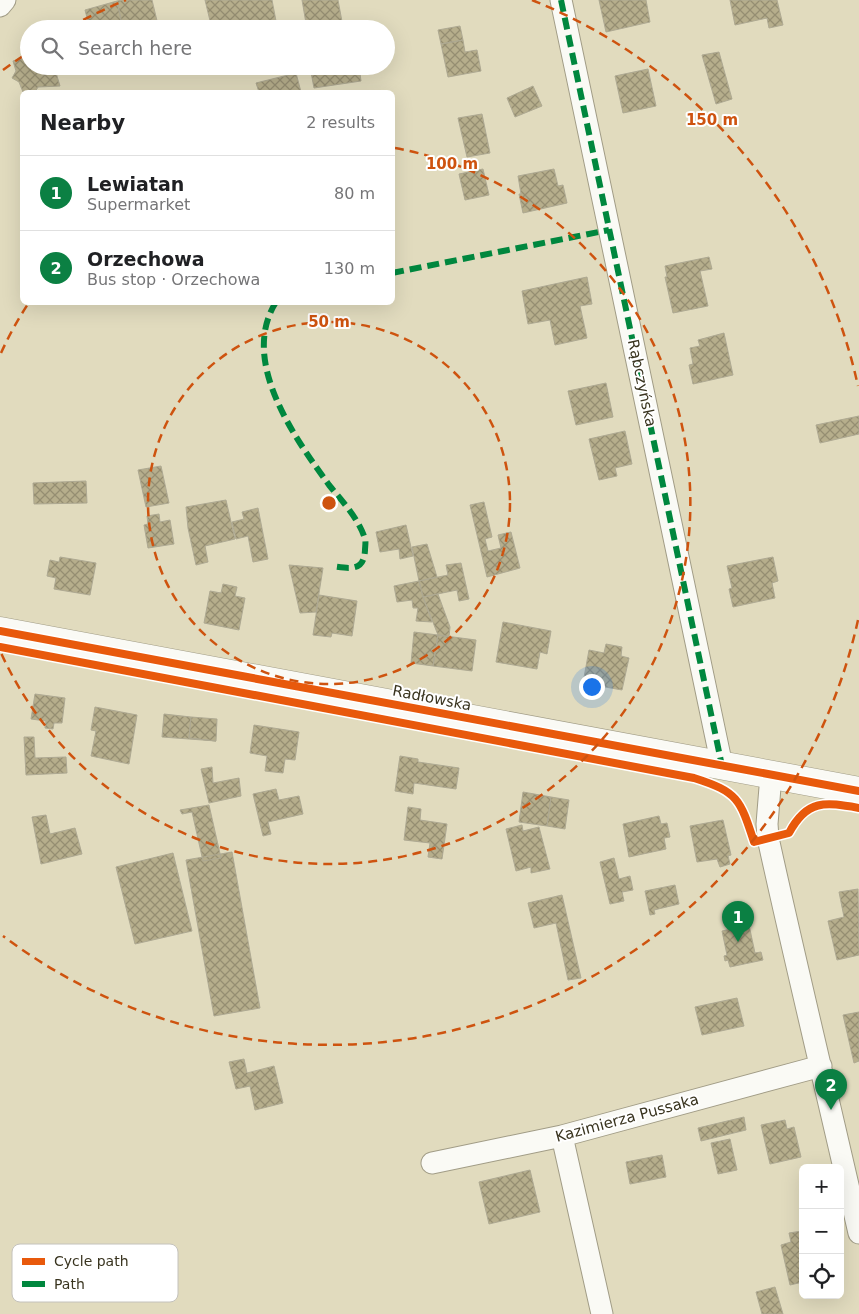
<!DOCTYPE html>
<html lang="en">
<head>
<meta charset="utf-8">
<style>
  body { margin:0; font-family:"DejaVu Sans",sans-serif; background:#f6f6f6; color:#202124 }
  .controls { position:absolute; right:15px; bottom:15px; display:grid; overflow:hidden; border-radius:8px; box-shadow:0 5px 20px #0002 }
  .controls button { width:45px; height:45px; display:grid; place-items:center; padding:0; border:0; border-bottom:1px solid #e0e0e0; background:#fff; color:#202124; font:25px sans-serif }
  .you { position:absolute; left:591px; top:686px; width:18px; height:18px; margin:-12px; border:4px solid #fff; border-radius:50%; background:#1a73e8; box-shadow:0 0 0 8px #1a73e833 }
  .badge { display:grid; place-items:center; width:32px; height:32px; border-radius:50%; background:#0b8043; color:#fff; font-size:16px; font-weight:700 }
  .pin { position:absolute; translate:-50% -41px; filter:drop-shadow(0 1px 2px #0008) }
  .pin::after { content:''; position:absolute; top:26px; width:18px; height:15px; background:inherit; clip-path:polygon(0 0,100% 0,50% 100%) }
  .list { margin:0; padding:0; list-style:none }
  h2 { display:flex; justify-content:space-between; align-items:center; height:65px; margin:0; padding:0 20px; font-size:21px }
  h2 small { font-size:16px; font-weight:400; color:#757577 }
  .list li { display:grid; grid-template-columns:32px 1fr auto; gap:15px; align-items:center; box-sizing:border-box; height:75px; padding:0 20px; border-top:1px solid #e0e0e0 }
  .list b { display:block; font-size:19px; white-space:nowrap }
  .list p { margin:0; font-size:16px; white-space:nowrap; color:#757577 }
  .list em { font-size:16px; font-style:normal; color:#757577 }
  .icon { flex:none; width:28px; height:28px; fill:none; stroke:currentColor; stroke-width:2; stroke-linecap:round; stroke-linejoin:round }
  .map { position:relative; flex:none; width:859px; height:1314px; overflow:hidden }
  .search { position:absolute; background:#fff; box-shadow:0 5px 20px #0002; left:20px; top:20px; width:375px; height:55px; display:flex; align-items:center; gap:12px; box-sizing:border-box; padding:0 18px; border-radius:28px; color:#757577; font-size:19px }
  .panel { position:absolute; background:#fff; box-shadow:0 5px 20px #0002; left:20px; top:90px; width:375px; height:215px; border-radius:8px }
  .map>svg:first-child { display:block }
  .building { fill:url(#building-cross-hatch); stroke:#aea992 }
  .lines { fill:none; stroke-linecap:round; stroke-linejoin:round }
  .street-casing { stroke:#a19c86; stroke-width:23 }
  .secondary-casing { stroke:#a19c86; stroke-width:29 }
  .street { stroke:#fafaf5; stroke-width:21 }
  .secondary { stroke:#fafaf5; stroke-width:28 }
  .quiet { stroke:#00873e; stroke-width:6; stroke-dasharray:12 6; stroke-linecap:butt }
  .cycleway-casing { stroke:#fff; stroke-width:11 }
  .cycleway { stroke:#e8590c; stroke-width:8 }
  .ring { fill:none; stroke:#ce530f; stroke-width:2.5; stroke-dasharray:9 6 }
  .labels { text-anchor:middle; dominant-baseline:central; stroke-width:4; stroke-linejoin:round; paint-order:stroke }
  .street-label { font-size:15px; fill:#39341f; stroke:#fff }
  .key { fill:#fff; stroke:#c4c2bc; stroke-width:1 }
  .key-label { font-size:14px; fill:#39341f }
  .centre { fill:#ce530f; stroke:#fff; stroke-width:2.5 }
  .ring-label { font-size:15px; text-anchor:middle; font-weight:bold; fill:#ce530f; stroke:#fff; stroke-width:4; stroke-linejoin:round; paint-order:stroke }
</style>
</head>
<body>
<div class="map">
<svg width="859" height="1314" viewBox="0 0 859 1314">
  <defs>
    <pattern id="building-cross-hatch" width="8" height="8" patternUnits="userSpaceOnUse" patternTransform="scale(1.25)"><rect width="8" height="8" fill="#b6ae8c"/><path d="M0 0l8 8M0 8l8-8" fill="none" stroke="#958e72"/></pattern>
  </defs>
  <rect width="100%" height="100%" fill="#e1dbbe"/>
  <path class="building" d="M 122,0 L 152,0 L 159,29 L 123,29 L 117,1 Z
    M 205,0 L 272,0 L 276,21 L 270,22 L 271,29 L 212,29 Z
    M 302,0 L 338,0 L 343,27 L 334,29 L 307,29 Z
    M 599,0 L 646,0 L 650,22 L 606,32 Z
    M 730,0 L 777,0 L 783,25 L 769,28 L 767,18 L 735,25 Z
    M 117,1 L 123,29 L 90,29 L 85,10 Z
    M 460,26 L 463,40 L 441,44 L 438,30 Z
    M 463,40 L 465,52 L 477,50 L 481,71 L 448,77 L 441,44 Z
    M 719,52 L 732,99 L 716,104 L 702,55 Z
    M 29,57 L 29,66 L 54,66 L 60,86 L 38,87 L 35,92 L 23,92 L 19,82 L 12,78 L 16,71 L 13,61 Z
    M 315,66 L 359,66 L 361,81 L 314,88 L 310,67 Z
    M 648,69 L 656,106 L 623,113 L 615,76 Z
    M 296,73 L 301,92 L 259,92 L 256,83 Z
    M 533,86 L 542,106 L 515,117 L 507,98 Z
    M 482,114 L 490,153 L 467,157 L 458,118 Z
    M 483,169 L 489,195 L 465,200 L 459,174 Z
    M 554,169 L 558,186 L 563,185 L 567,203 L 523,213 L 519,194 L 521,194 L 518,176 Z
    M 709,257 L 712,269 L 700,271 L 708,306 L 673,313 L 665,277 L 667,277 L 665,266 Z
    M 587,277 L 592,304 L 580,306 L 587,338 L 555,345 L 550,320 L 528,324 L 522,291 Z
    M 724,333 L 733,375 L 693,384 L 689,365 L 693,364 L 690,348 L 700,346 L 698,340 Z
    M 606,383 L 613,417 L 576,425 L 568,391 Z
    M 859,416 L 859,434 L 820,443 L 816,425 Z
    M 625,431 L 632,464 L 615,468 L 617,476 L 599,480 L 589,439 Z
    M 161,466 L 169,503 L 146,507 L 138,470 Z
    M 86,481 L 87,503 L 34,504 L 33,483 Z
    M 226,500 L 235,539 L 205,546 L 208,562 L 196,565 L 188,528 L 186,507 Z
    M 484,502 L 492,537 L 485,539 L 488,551 L 501,548 L 498,535 L 511,532 L 520,568 L 487,577 L 470,505 Z
    M 258,508 L 268,559 L 253,562 L 248,536 L 236,539 L 232,522 L 244,519 L 242,512 Z
    M 159,514 L 160,522 L 170,520 L 174,544 L 148,548 L 144,525 L 148,524 L 147,516 Z
    M 406,525 L 413,556 L 400,559 L 399,549 L 380,552 L 376,532 Z
    M 427,544 L 437,577 L 419,581 L 412,547 Z
    M 60,557 L 96,563 L 90,595 L 54,589 L 56,578 L 47,576 L 50,560 L 59,562 Z
    M 773,557 L 778,581 L 772,583 L 775,598 L 733,607 L 729,589 L 732,588 L 727,566 Z
    M 461,563 L 469,599 L 459,601 L 457,590 L 423,597 L 419,581 L 448,575 L 446,565 Z
    M 289,565 L 323,568 L 316,612 L 300,613 Z
    M 419,581 L 423,597 L 432,622 L 416,621 L 418,608 L 413,608 L 412,600 L 397,602 L 394,586 Z
    M 223,584 L 237,587 L 235,596 L 245,598 L 239,630 L 204,623 L 210,591 L 221,593 Z
    M 438,594 L 450,627 L 449,637 L 438,635 L 423,597 Z
    M 319,595 L 357,601 L 352,636 L 332,633 L 331,637 L 313,635 Z
    M 503,622 L 551,631 L 547,654 L 540,652 L 537,669 L 496,662 Z
    M 414,632 L 438,635 L 433,666 L 411,663 Z
    M 438,635 L 476,640 L 472,671 L 433,666 Z
    M 606,644 L 622,647 L 621,656 L 629,658 L 622,690 L 583,683 L 589,650 L 604,653 Z
    M 35,694 L 65,698 L 62,723 L 54,723 L 53,729 L 45,728 L 46,721 L 31,719 Z
    M 95,707 L 137,715 L 129,764 L 91,756 L 96,731 L 91,730 Z
    M 164,714 L 191,717 L 189,738 L 216,741 L 162,737 Z
    M 191,717 L 217,719 L 216,741 L 189,738 Z
    M 254,725 L 299,732 L 295,760 L 285,759 L 283,773 L 265,771 L 267,756 L 250,753 Z
    M 24,737 L 34,737 L 35,758 L 66,757 L 67,773 L 26,775 Z
    M 400,756 L 418,759 L 418,762 L 459,768 L 456,789 L 414,783 L 413,794 L 395,791 Z
    M 212,767 L 213,783 L 239,778 L 241,796 L 209,803 L 201,769 Z
    M 276,789 L 279,800 L 299,796 L 303,814 L 268,822 L 271,834 L 263,836 L 253,794 Z
    M 523,792 L 551,797 L 547,826 L 519,822 Z
    M 551,797 L 569,800 L 565,829 L 547,826 Z
    M 209,805 L 221,858 L 203,861 L 192,812 L 182,814 L 180,810 Z
    M 408,807 L 421,809 L 420,820 L 447,824 L 442,859 L 428,857 L 430,843 L 404,840 Z
    M 46,815 L 50,834 L 75,828 L 82,854 L 41,864 L 32,817 Z
    M 659,816 L 661,824 L 667,823 L 670,837 L 664,838 L 666,849 L 629,857 L 623,824 Z
    M 723,820 L 731,855 L 728,856 L 730,864 L 720,867 L 717,859 L 697,862 L 690,826 Z
    M 522,825 L 523,831 L 539,827 L 550,869 L 531,873 L 531,867 L 516,871 L 506,829 Z
    M 232,852 L 260,1008 L 214,1016 L 186,860 Z
    M 173,853 L 192,931 L 135,944 L 116,867 Z
    M 614,858 L 619,879 L 630,876 L 633,890 L 622,892 L 624,901 L 610,904 L 600,862 Z
    M 675,885 L 679,904 L 654,910 L 655,914 L 650,915 L 645,891 Z
    M 858,889 L 859,955 L 837,960 L 828,921 L 844,917 L 839,892 Z
    M 562,895 L 581,978 L 568,980 L 556,923 L 534,928 L 528,903 Z
    M 749,925 L 755,953 L 761,952 L 763,960 L 730,967 L 728,960 L 725,961 L 724,956 L 727,955 L 722,931 Z
    M 737,998 L 744,1026 L 702,1035 L 695,1007 Z
    M 859,1012 L 859,1061 L 854,1063 L 843,1015 Z
    M 244,1059 L 247,1073 L 274,1066 L 283,1103 L 255,1110 L 250,1086 L 236,1089 L 229,1062 Z
    M 744,1117 L 746,1130 L 701,1141 L 698,1128 Z
    M 785,1120 L 787,1129 L 794,1127 L 801,1157 L 770,1164 L 761,1125 Z
    M 730,1139 L 737,1170 L 718,1174 L 711,1143 Z
    M 662,1155 L 666,1177 L 630,1184 L 626,1162 Z
    M 530,1170 L 540,1212 L 489,1224 L 479,1182 Z
    M 802,1231 L 803,1282 L 790,1285 L 781,1245 L 791,1242 L 789,1233 Z
    M 775,1287 L 783,1314 L 762,1314 L 756,1292 Z"/>
  <g class="lines">
    <g class="street-casing">
      <path id="street" d="M 561,0 L 722,766
        M 0,6 L 5,0
        M 771,775 L 767,824 L 768,838 C 797,970 829,1101 859,1233
        M 562,1136 L 602,1314
        M 432,1163 L 562,1136 L 821,1066"/>
    </g>
    <g class="secondary-casing">
      <path id="secondary" d="M 0,631 L 859,791"/>
    </g>
    <use href="#street" class="street"/>
    <use href="#secondary" class="secondary"/>
    <path class="quiet" d="M 561,0 L 722,766
      M 392,273 L 609,230
      M 276,302 C 239,361 295,438 329,485 C 342,501 359,519 365,539 C 366,542 365,547 365,550 C 364,573 348,568 331,566"/>
    <g class="cycleway-casing">
      <path id="cycleway" d="M 0,631 L 859,791
        M 0,647 L 694,778 C 738,792 740,799 754,842 L 789,833 C 807,799 825,802 859,808"/>
    </g>
    <use href="#cycleway" class="cycleway"/>
  </g>
  <g class="ring">
    <circle cx="329" cy="503" r="181"/>
    <path d="M1 353A361 361 0 0 1 28 304M395 148A361 361 0 1 1 1 653"/>
    <path d="M858 620A542 542 0 0 1 3 936M3 70A542 542 0 0 1 26 54M70 27A542 542 0 0 1 126 0M532 0A542 542 0 0 1 858 386"/>
  </g>
  <g class="labels">
    <g class="street-label">
      <text transform="translate(642 383) rotate(78)">Rąbczyńska</text>
      <text transform="translate(432 698) rotate(11)">Radłowska</text>
      <text transform="translate(627 1118) rotate(-15)">Kazimierza Pussaka</text>
    </g>
  </g>
  <rect x="12" y="1244" width="166" height="58" rx="8" class="key"/>
  <rect x="22" y="1258" width="23" height="7" fill="#e8590c"/>
  <rect x="22" y="1281" width="23" height="6" fill="#00873e"/>
  <g class="key-label">
    <text x="54" y="1266">Cycle path</text>
    <text x="54" y="1289">Path</text>
  </g>
  <circle cx="329" cy="503" r="8" class="centre"/>
  <g class="ring-label">
    <text x="712" y="125">150 m</text>
    <text x="452" y="169">100 m</text>
    <text x="329" y="327">50 m</text>
  </g>
</svg>
<div class="controls">
<button>+</button>
<button>−</button>
<button><svg class="icon" aria-label="locate" viewBox="0 0 24 24"><circle cx="12" cy="12" r="6"/><path d="M12 2v4M12 18v4M2 12h4M18 12h4"/></svg></button>
</div>
<div class="you"></div>
<div class="pin badge" style="left:738px;top:942px">1</div>
<div class="pin badge" style="left:831px;top:1110px">2</div>
<div class="search"><svg class="icon" aria-label="search" viewBox="0 0 24 24"><circle cx="10" cy="10" r="6"/><path d="M15 15l6 6"/></svg>Search here</div>
<section class="panel">
<h2>Nearby<small>2 results</small></h2>
<ul class="list">
<li><span class="badge">1</span><div><b>Lewiatan</b><p>Supermarket</p></div><em>80 m</em></li>
<li><span class="badge">2</span><div><b>Orzechowa</b><p>Bus stop · Orzechowa</p></div><em>130 m</em></li>
</ul>
</section>
</div>
</body>
</html>
